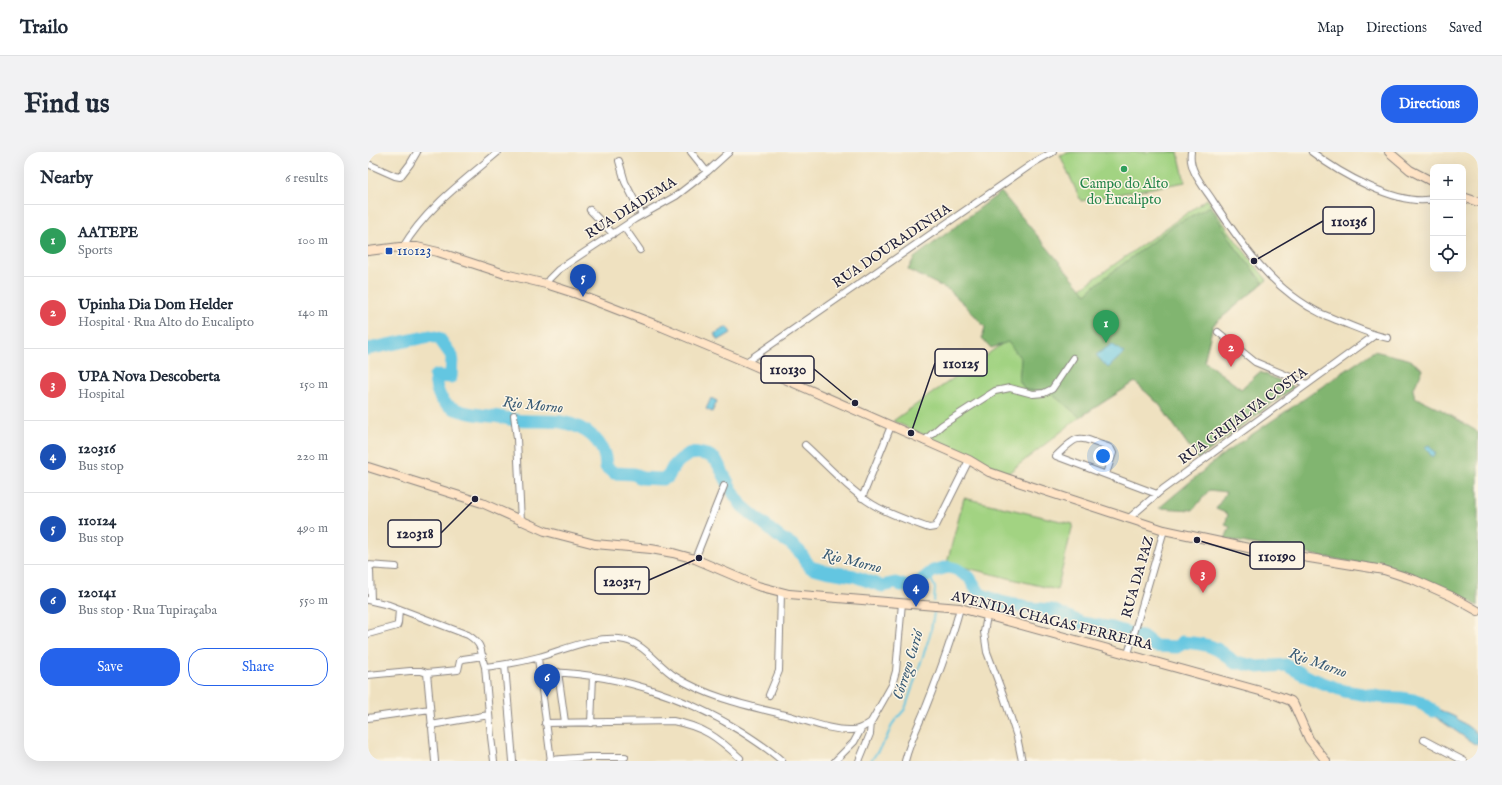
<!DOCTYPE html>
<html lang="en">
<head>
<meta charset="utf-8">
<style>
  body { margin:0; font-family:"IM FELL English",serif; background:#f2f2f3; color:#1f2937 }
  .controls { position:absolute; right:12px; top:12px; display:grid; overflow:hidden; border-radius:8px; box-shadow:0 4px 16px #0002 }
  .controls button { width:36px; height:36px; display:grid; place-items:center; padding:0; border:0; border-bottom:1px solid #e0e1e3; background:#fff; color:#1f2937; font:20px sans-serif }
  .you { position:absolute; left:735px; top:304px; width:14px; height:14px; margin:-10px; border:3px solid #fff; border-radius:50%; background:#1a73e8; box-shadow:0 0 0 6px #1a73e833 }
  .badge { display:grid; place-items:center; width:26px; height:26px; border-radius:50%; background:#2563eb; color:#fff; font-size:13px; font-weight:700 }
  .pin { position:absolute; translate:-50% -33px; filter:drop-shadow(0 1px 2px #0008) }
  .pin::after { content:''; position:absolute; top:21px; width:14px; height:12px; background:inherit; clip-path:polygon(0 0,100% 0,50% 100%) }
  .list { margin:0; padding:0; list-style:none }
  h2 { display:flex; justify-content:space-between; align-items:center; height:52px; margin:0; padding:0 16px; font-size:17px }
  h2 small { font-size:13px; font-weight:400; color:#747a83 }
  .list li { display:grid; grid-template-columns:26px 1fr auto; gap:12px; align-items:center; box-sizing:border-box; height:72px; padding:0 16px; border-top:1px solid #e0e1e3 }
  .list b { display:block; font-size:15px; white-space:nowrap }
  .list p { margin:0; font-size:13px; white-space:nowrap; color:#747a83 }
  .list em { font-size:13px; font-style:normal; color:#747a83 }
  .actions { display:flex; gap:8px; padding:12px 16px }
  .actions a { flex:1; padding:9px 0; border:1px solid #2563eb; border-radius:16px; text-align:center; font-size:14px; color:#2563eb }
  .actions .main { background:#2563eb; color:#fff }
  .icon { flex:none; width:22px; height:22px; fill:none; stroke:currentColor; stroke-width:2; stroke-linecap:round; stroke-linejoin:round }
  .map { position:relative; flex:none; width:1110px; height:609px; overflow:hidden; border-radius:16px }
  header { display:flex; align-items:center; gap:24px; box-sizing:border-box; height:56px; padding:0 20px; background:#fff; border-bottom:1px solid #e0e1e3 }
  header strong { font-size:19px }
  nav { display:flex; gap:22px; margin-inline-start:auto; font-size:14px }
  .intro { display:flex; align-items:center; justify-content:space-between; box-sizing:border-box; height:96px; padding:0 24px }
  h1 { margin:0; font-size:28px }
  .button { padding:10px 18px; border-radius:16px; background:#2563eb; color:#fff; font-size:14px; font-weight:700 }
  main { display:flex; gap:24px; padding:0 24px }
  aside { flex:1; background:#fff; border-radius:16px; box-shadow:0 4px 16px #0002 }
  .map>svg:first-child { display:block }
  .green { fill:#a2d382; stroke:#627a5e }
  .forest { fill:#81b570; stroke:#526c56 }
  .water { fill:#63c6e1; stroke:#42748e }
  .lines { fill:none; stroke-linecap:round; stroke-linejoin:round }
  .stream { stroke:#63c6e1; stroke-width:2 }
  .river { stroke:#63c6e1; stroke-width:13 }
  .street-casing { stroke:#88827e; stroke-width:8 }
  .secondary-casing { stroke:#88827e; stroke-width:10 }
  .street { stroke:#fff; stroke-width:6 }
  .secondary { stroke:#ffe4c6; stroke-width:8 }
  .leisure-dot { fill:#2e9e5b; stroke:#fcf5e5; stroke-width:1.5 }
  .transit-dot { fill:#1a4fb4; stroke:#fcf5e5; stroke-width:1.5 }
  .labels { text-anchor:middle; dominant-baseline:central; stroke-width:3; stroke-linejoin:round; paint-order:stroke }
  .leisure-label { font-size:14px; fill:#27864d; stroke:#fcf5e5 }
  .street-label { font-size:14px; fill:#22223b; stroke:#fcf5e5 }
  .transit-label { font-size:14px; fill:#164399; stroke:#fcf5e5; text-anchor:start }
  .water-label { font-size:15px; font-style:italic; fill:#395b75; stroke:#fcf5e5 }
  .leader { fill:none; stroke:#22223b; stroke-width:1.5 }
  .callout-dot { fill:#22223b; stroke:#fcf5e5; stroke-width:1.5 }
  .callout { fill:#fcf5e5; stroke:#22223b; stroke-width:1.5 }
  .callout-label { font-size:15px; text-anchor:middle; font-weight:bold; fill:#22223b }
</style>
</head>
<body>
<header>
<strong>Trailo</strong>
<nav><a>Map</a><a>Directions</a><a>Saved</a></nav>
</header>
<div class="intro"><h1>Find us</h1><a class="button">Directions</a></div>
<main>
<aside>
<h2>Nearby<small>6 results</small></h2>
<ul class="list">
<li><span class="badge" style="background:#2e9e5b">1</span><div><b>AATEPE</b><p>Sports</p></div><em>100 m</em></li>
<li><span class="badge" style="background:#e0444e">2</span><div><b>Upinha Dia Dom Helder</b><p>Hospital · Rua Alto do Eucalipto</p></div><em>140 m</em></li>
<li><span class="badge" style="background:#e0444e">3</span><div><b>UPA Nova Descoberta</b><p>Hospital</p></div><em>150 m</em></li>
<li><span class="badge" style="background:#1a4fb4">4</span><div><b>120316</b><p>Bus stop</p></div><em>220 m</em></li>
<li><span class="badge" style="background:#1a4fb4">5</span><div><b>110124</b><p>Bus stop</p></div><em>490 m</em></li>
<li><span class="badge" style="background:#1a4fb4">6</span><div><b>120141</b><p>Bus stop · Rua Tupiraçaba</p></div><em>550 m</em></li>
</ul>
<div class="actions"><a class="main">Save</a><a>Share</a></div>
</aside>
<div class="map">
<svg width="1110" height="609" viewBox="0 0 1110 609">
  <rect width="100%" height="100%" fill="#fcf5e5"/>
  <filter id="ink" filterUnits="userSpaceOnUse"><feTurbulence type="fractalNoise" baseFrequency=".025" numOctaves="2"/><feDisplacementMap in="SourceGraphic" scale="8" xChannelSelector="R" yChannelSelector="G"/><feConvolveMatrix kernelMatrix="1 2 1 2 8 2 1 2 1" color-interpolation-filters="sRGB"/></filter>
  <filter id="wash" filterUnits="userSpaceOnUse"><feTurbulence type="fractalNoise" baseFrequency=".012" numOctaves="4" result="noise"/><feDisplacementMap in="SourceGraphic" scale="16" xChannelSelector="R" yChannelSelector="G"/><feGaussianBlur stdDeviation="0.9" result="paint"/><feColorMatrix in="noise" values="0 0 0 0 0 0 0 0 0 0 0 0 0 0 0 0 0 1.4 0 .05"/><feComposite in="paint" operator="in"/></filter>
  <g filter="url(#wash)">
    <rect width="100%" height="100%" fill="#efe1c0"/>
    <path class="green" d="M 703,0 L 810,0 L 817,30 L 713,49 L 692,3 Z
      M 839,47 L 868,89 L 899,128 L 845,173 L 836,209 L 873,237 L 892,220 L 926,235 L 830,307 L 791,252 L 767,230 L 712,265 L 639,322 L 618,314 L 587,297 L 525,269 Z
      M 596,346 L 705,372 L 689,438 L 579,411 Z"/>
    <path class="forest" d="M 633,40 L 718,142 L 730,131 L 806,73 L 842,54 L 868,96 L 895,131 L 845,173 L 836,209 L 873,237 L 892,220 L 926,235 L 830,307 L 791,252 L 767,230 L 712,265 L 680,239 L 657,238 L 651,228 L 653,207 L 640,190 L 623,196 L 614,186 L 617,175 L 597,153 L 581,138 L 540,118 L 546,106 Z
      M 1006,199 L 1040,207 L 1055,217 L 1045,238 L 1047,245 L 1072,257 L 1110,280 L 1110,454 L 1088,441 L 1028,418 L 857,387 L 862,375 L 857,373 L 860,362 L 848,357 L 858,340 L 841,338 L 825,358 L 791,356 L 854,303 Z"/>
    <path class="water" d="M 359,175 L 363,181 L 351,188 L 346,182 Z
      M 744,192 L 756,201 L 740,216 L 728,203 Z
      M 343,246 L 349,249 L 344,260 L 338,257 Z
      M 1061,293 L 1068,302 L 1064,305 L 1057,295 Z
      M 1050,548 L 1087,565 L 1110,582 L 1110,593 L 1105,591 L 1049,552 Z"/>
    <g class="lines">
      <path class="stream" d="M 561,422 L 567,436 L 566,449
        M 503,609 L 518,587 L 525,571 L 537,557 L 562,483 L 566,461"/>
      <path class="river" d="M 0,197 L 62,184 L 71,186 L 84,204 L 83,225 L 67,224 C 68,234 69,243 77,251 C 86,260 111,263 123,264 C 131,264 139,267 147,268 C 162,270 178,268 193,270 C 217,274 238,289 238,315 L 246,321 L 266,322 L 273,326 L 294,327 L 300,325 L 305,315 L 312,308 L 321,302 L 330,301 L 340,303 L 348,308 L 366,342 L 374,354 L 411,385 L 423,392 L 431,399 L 442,415 L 457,419 L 486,424 L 514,434 L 527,431 L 540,435 L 549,432 L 565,419 L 580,415 L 588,417 L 601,425 L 612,442 L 633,450 L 660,456 L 684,458 L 714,471 L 744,476 L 777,486 L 787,494 L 809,495 L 814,490 C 839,492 848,493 867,511 L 873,511 L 890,515 L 918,513 L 942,526 L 976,539 L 1012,545 L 1033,546 L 1050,549 L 1065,559"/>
    </g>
  </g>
  <g filter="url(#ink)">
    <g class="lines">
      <g class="street-casing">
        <path id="street" d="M 323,0 L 339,20
          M 823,0 C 820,18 836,35 845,49 C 874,93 904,138 954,162 C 961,165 969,168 976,171 C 991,177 1004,183 1020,186
          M 944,0 C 971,21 1030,55 1065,47
          M 0,2 L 1,0
          M 251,9 L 257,30 L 274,63
          M 0,12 L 27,24 L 32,25 L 42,12 L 49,0
          M 222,58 L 245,82
          M 256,75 L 272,98
          M 35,95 C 58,56 96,29 130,0
          M 178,132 L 181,127 L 190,118 L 217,100 L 267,67 L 308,44 L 339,20 L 361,0
          M 850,180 L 887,210 L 939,232
          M 378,210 L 667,10 L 685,0
          M 146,263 L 149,287 L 153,370
          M 556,289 L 574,273 L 627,239 L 642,236 L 665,242 L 676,241 L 684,237 L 705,206
          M 437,293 C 459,313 479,336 504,352 C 520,362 544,370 561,376 L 567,375 L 569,372 L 601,308
          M 738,322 L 745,301 L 743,297 L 740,295 C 710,285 712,280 688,304 L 789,342
          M 494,346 L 523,274
          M 760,367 L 795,337 L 1007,183
          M 327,407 L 356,334
          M 0,413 L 2,419 L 3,448
          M 0,413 L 28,415
          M 0,448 L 21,453 L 100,483 C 117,494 111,499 117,515 C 135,513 153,510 171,505 C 196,498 230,482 257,488 C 277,492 290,514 308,525 C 340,545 377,553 413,562 C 436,567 460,579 484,578 C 492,578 497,574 503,570
          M 619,464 L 616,480 L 619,500 L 636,545 L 649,585 L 654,609
          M 0,482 L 29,474 L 30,471 L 31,457
          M 760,502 L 796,378
          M 170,506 L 183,609
          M 137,513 L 145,609
          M 117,515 L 123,585 L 126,609
          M 171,520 C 243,520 313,542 374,580 C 388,589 402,598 414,609
          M 190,520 L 197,570
          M 59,521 L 67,609
          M 0,523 L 42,519 L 53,519 L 59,521 L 90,518 L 92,509 L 95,507 L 115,504
          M 401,543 L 411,519 L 413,441
          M 0,566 L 62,557
          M 177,571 L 305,569 C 336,575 349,585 372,606
          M 223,571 L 225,524
          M 63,573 L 121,563
          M 1056,588 L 1096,609
          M 182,608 L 221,605 L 257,605
          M 467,609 L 486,590 L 493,577
          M 491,609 L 502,582 L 503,570 L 524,533 L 528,519 L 534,451
          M 537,609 C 542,589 550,574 558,555 C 571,522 583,490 592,456"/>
      </g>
      <g class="secondary-casing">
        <path id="secondary" d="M 1021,0 L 1042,18 L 1065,30
          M 1095,45 L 1110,50
          M 0,99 L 32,95 L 49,95 L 70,100 L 137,122 L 178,132 L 209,142 L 294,175 L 378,210 L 601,308 L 621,320 L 644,328 L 796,378 L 885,397 L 1016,418 L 1047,428 L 1083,444 L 1110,459
          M 0,315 L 114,351 L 177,379 L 227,392 L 283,397 L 305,401 L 327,407 L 390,434 L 421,442 L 592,456 L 910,544 L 923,549 L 926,553 L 941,587 L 958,609"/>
      </g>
      <use href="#street" class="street"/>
      <use href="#secondary" class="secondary"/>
    </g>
  </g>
  <circle class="leisure-dot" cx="756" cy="17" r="4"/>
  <rect class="transit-dot" x="17" y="95" width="8" height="8" rx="2"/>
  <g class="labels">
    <g class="leisure-label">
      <text x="756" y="32">Campo do Alto<tspan x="756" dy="16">do Eucalipto</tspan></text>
    </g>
    <g class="street-label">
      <text transform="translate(263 56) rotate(-32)">RUA DIADEMA</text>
      <text transform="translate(524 94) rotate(-34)">RUA DOURADINHA</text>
      <text transform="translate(875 264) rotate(-36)">RUA GRIJALVA COSTA</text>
      <text transform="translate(770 425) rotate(-74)">RUA DA PAZ</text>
      <text transform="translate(684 469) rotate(14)">AVENIDA CHAGAS FERREIRA</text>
    </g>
    <g class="transit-label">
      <text x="29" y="99">110123</text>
    </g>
    <g class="water-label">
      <text transform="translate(165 253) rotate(6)">Rio Morno</text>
      <text transform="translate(484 409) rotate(14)">Rio Morno</text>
      <text transform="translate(950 511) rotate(20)">Rio Morno</text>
      <text transform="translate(540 513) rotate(-73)">Córrego Curió</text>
    </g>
  </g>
  <path class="leader" d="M886 109L955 69M543 281L567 211M487 251L446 217M107 347L73 381M829 388L882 404M331 406L281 428"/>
  <g class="callout-dot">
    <circle cx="886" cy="109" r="4"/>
    <circle cx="543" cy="281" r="4"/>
    <circle cx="487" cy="251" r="4"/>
    <circle cx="107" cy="347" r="4"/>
    <circle cx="829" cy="388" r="4"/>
    <circle cx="331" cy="406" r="4"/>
  </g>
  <g class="callout">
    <rect x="955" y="55" width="51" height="27" rx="4"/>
    <rect x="567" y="197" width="52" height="27" rx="4"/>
    <rect x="393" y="204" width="53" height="27" rx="4"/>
    <rect x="20" y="368" width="53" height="27" rx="4"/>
    <rect x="882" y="390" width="54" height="27" rx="4"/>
    <rect x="227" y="415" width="54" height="27" rx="4"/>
  </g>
  <g class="callout-label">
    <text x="981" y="74">110136</text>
    <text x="593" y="216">110125</text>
    <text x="420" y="222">110130</text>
    <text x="47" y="386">120318</text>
    <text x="909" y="409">110190</text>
    <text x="254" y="434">120317</text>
  </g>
</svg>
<div class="controls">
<button>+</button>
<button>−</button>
<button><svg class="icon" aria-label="locate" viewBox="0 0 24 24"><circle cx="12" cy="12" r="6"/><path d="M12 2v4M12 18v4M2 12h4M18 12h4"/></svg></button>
</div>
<div class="you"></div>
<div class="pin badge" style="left:738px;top:191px;background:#2e9e5b">1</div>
<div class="pin badge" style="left:863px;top:215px;background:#e0444e">2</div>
<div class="pin badge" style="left:835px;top:441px;background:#e0444e">3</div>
<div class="pin badge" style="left:548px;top:455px;background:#1a4fb4">4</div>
<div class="pin badge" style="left:215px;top:145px;background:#1a4fb4">5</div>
<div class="pin badge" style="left:179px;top:545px;background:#1a4fb4">6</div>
</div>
</main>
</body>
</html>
